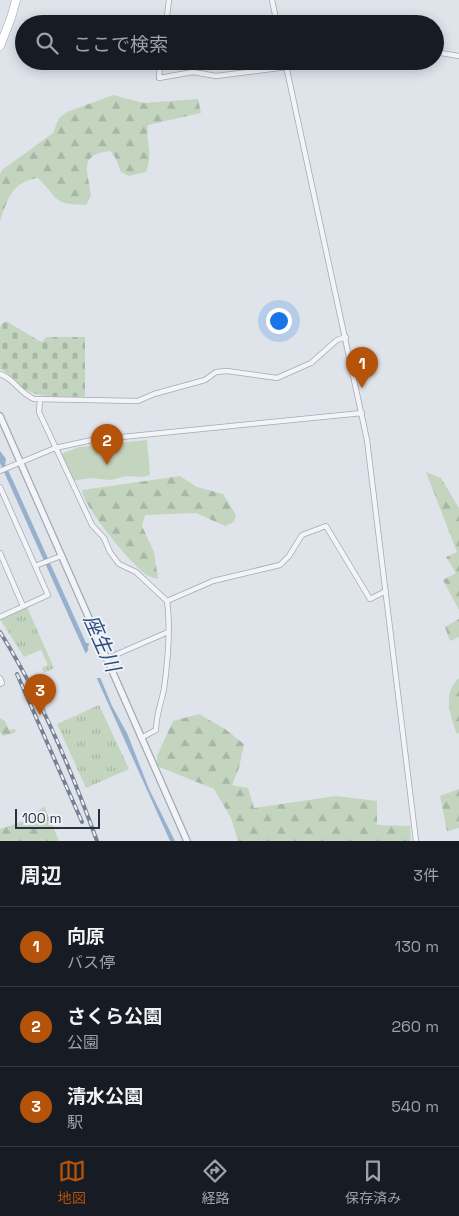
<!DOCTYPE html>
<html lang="ja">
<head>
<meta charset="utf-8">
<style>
  body { margin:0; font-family:"Space Grotesk","Noto Sans JP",sans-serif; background:#20242c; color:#f1f3f6 }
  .scale { position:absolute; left:15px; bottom:12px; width:85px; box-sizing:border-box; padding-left:5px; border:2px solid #263043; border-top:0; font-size:14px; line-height:18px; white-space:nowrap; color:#263043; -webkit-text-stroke:4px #eff2f7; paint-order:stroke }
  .you { position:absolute; left:278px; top:320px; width:18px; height:18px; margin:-12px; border:4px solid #fff; border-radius:50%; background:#1a73e8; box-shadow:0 0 0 8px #1a73e833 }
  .badge { display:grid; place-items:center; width:32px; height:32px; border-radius:50%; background:#b45309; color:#fff; font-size:16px; font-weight:700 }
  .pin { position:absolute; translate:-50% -41px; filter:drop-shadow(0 1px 2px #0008) }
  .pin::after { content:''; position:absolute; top:26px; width:18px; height:15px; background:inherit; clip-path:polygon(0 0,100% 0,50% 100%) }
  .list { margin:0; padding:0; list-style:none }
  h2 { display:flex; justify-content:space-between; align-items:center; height:65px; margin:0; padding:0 20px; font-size:21px }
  h2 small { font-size:16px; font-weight:400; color:#9ea1a6 }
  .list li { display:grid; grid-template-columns:32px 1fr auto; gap:15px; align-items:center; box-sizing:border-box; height:80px; padding:0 20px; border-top:1px solid #363941 }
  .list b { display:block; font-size:19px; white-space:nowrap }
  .list p { margin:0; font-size:16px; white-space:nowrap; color:#9ea1a6 }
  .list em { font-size:16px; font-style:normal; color:#9ea1a6 }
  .icon { flex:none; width:28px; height:28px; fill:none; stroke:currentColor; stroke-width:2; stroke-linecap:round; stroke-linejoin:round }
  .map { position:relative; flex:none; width:459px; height:841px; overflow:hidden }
  .search { position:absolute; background:#171b24; box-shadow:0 2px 12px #0003; left:15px; right:15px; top:15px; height:55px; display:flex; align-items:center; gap:12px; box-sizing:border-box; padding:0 18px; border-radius:28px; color:#9ea1a6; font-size:19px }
  .sheet { height:305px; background:#171b24 }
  nav { display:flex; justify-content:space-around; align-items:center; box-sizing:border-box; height:70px; border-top:1px solid #363941; background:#171b24; font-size:14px; color:#9ea1a6 }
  nav a { display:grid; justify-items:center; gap:2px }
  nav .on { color:#b45309 }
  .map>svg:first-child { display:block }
  .grass { fill:url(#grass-tufts) }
  .forest { fill:url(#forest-firs) }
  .cemetery { fill:url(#cemetery-stones) }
  .park { fill:#c4d5bf }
  .water { fill:#96b0ce }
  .pier { fill:#dfe3ea }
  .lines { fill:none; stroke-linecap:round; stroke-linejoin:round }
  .minor-casing { stroke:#a4aab5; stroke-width:6 }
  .tertiary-casing { stroke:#a4aab5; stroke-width:8 }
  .primary-casing { stroke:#9da7b7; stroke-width:9 }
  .minor { stroke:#f2f4f8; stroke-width:4.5 }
  .tertiary { stroke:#f2f4f8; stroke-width:5.5 }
  .primary { stroke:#fff; stroke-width:8 }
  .rail-casing { stroke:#778195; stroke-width:4 }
  .rail { stroke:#eff2f7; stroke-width:2; stroke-dasharray:5.5; stroke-linecap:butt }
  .labels { text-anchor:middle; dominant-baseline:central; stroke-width:4; stroke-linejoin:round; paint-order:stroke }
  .water-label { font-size:20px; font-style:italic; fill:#2c4d7c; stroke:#eff2f7 }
</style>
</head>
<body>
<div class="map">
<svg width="459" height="841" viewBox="0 0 459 841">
  <defs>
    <pattern id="grass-tufts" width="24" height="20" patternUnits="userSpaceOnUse" patternTransform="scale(1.25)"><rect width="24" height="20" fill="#c4d5bf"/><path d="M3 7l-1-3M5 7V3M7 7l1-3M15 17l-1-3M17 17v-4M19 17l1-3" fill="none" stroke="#a8b7a5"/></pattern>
    <pattern id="forest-firs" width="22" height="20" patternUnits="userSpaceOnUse" patternTransform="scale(1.25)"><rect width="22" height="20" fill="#c4d5bf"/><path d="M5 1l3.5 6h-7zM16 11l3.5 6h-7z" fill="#a8b7a5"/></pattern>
    <pattern id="cemetery-stones" width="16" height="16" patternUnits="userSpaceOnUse" patternTransform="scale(1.25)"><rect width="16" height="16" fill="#c4d5bf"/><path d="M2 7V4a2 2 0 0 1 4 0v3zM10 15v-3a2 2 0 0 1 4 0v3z" fill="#a8b7a5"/></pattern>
  </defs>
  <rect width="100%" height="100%" fill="#dfe3ea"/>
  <path class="grass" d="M 27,607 L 54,668 L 44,673 L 42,668 L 48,665 L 41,650 L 24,657 L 0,619 Z
    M 99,705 L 129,769 L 86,788 L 57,724 Z"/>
  <path class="forest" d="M 113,95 L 144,103 L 198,99 L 201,113 L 148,125 C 145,142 154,153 146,172 L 129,176 L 121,172 L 115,157 L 110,151 C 76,155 89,173 91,196 L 86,205 C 52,204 60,200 38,178 C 12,182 8,198 0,221 L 0,174 L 2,170 L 53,133 L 59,118 L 67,112 Z
    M 426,472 L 441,478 L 459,508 L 459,610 L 443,580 L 456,573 L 446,557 L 457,552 Z
    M 180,476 L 197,487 L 223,494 L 236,515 L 234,522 L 225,526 L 196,513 L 145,515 L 142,526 L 154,552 L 158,579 C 154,578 150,577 147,575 C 133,567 82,505 82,490 Z
    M 459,619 L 459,637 L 450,641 L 445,627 Z
    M 459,678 L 459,733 L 457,734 C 450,715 442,694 459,678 Z
    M 199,714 L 225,729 L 244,744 L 239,768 L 232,785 L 248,788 L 254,808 L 336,796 L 377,801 L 377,825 L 410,826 L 411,841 L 238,841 L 231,818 L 214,789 L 157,766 L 157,756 L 173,721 Z
    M 0,718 L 5,721 L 9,730 L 15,729 L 16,732 L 3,736 L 0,732 Z
    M 459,789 L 459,828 L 447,831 L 440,796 Z
    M 44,806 L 59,841 L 0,841 L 0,829 L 28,820 Z"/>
  <path class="cemetery" d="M 6,321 L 41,342 L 47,337 L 85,337 L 85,397 C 62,396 40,400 21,387 C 13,381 9,374 0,369 L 0,326 Z"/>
  <path class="park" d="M 147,440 L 150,475 L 143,477 L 126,476 L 111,480 L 90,478 L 72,481 L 61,454 L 79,447 Z"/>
  <path class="water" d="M 0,451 L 6,459 L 5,464 L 14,483 L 82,634 L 86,643 L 89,643 L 88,648 L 112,706 L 127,733 L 149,789 L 175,841 L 170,841 L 0,463 Z"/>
  <path class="pier" d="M 91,645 L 90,647 L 104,678 L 94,678 L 84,657 Z"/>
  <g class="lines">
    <g class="minor-casing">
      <path id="minor" d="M 272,0 L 277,24
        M 166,24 L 169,0
        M 435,52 L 459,56
        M 160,61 L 159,78 L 193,72 L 216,76 L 287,67
        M 285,61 L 367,440 L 416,841
        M 0,374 C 15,379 18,392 34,399 L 138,401 L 154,394 L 205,380 L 216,372 L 227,371 L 277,378 L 311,363 L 337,340 L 346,337
        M 40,399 L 39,412 L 92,525 L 104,538 L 110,552 L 119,564 L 136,572 L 167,601 C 171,630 168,660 164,689 C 161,704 156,715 156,730 L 141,738
        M 0,471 L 55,448 L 92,440 L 362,413
        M 0,487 L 48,595 L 0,617
        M 0,553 L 23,606
        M 35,566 L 61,556
        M 167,601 L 213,581 L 280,565 L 289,556 L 302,535 L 326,526 L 370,599 L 386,591
        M 106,659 L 168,632
        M 0,678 L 2,683 L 0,684"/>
    </g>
    <g class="tertiary-casing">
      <path id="tertiary" d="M 0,416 L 187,841"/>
    </g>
    <g class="primary-casing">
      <path id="primary" d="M 0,46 L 11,18 L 16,0"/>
    </g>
    <use href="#minor" class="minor"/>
    <use href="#tertiary" class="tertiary"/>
    <use href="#primary" class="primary"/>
    <g class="rail-casing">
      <path id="rail" d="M 0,632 C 41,697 71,769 97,841
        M 17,674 L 82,822"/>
    </g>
    <use href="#rail" class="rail"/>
  </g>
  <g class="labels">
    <g class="water-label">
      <text transform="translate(102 643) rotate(66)">座生川</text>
    </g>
  </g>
</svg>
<div class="scale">100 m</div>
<div class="you"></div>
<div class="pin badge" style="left:362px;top:388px">1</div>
<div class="pin badge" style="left:107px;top:465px">2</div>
<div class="pin badge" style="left:40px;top:715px">3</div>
<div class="search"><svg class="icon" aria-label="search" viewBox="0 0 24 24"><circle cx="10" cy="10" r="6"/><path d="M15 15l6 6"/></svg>ここで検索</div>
</div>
<section class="sheet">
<h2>周辺<small>3件</small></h2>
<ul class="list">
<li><span class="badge">1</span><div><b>向原</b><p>バス停</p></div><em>130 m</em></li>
<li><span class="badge">2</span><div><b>さくら公園</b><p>公園</p></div><em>260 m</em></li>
<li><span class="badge">3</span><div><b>清水公園</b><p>駅</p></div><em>540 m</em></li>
</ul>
</section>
<nav>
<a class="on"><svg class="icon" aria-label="map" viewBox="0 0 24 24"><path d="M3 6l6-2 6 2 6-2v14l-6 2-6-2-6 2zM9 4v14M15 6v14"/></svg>地図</a>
<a><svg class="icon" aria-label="directions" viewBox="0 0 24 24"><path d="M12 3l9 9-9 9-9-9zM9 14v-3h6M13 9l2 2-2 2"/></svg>経路</a>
<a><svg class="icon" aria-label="saved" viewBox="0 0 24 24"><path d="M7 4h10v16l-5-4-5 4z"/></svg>保存済み</a>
</nav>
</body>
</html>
